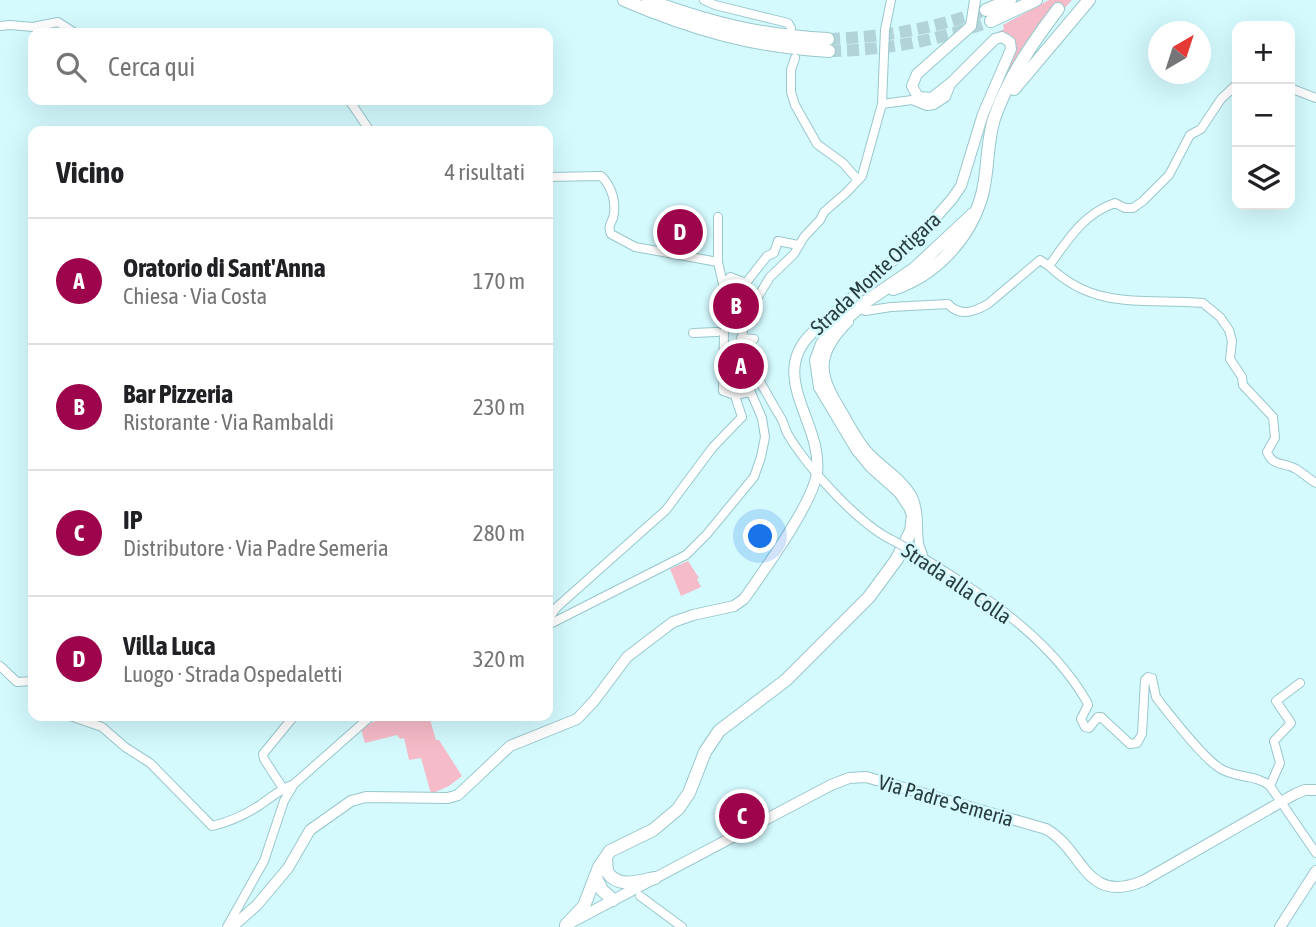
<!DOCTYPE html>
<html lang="it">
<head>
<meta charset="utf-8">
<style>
  body { margin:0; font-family:"Asap Condensed",sans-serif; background:#f2f2f2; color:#202124 }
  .controls { position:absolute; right:21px; top:21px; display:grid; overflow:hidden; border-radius:14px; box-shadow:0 7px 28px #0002 }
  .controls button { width:63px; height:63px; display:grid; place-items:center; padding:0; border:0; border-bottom:2px solid #e0e0e0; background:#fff; color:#202124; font:35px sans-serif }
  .compass { position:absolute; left:1148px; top:21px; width:63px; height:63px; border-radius:50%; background:#fff; box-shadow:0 7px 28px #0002; rotate:39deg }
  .you { position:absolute; left:761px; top:537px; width:24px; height:24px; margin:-18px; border:5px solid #fff; border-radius:50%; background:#1a73e8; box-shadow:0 0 0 10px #1a73e833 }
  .badge { display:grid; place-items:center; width:46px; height:46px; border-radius:50%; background:#9e044b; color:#fff; font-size:23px; font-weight:700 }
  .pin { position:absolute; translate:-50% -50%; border:4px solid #fff; box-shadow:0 2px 7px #0006 }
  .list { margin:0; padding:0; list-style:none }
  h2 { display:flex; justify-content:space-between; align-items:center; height:91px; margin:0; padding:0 28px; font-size:30px }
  h2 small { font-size:23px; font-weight:400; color:#757577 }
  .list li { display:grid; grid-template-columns:46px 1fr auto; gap:21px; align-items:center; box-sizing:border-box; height:126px; padding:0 28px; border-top:2px solid #e0e0e0 }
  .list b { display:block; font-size:26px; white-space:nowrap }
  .list p { margin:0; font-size:23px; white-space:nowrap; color:#757577 }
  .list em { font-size:23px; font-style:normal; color:#757577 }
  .icon { flex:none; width:38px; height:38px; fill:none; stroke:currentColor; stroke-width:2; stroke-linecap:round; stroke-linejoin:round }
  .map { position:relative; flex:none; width:1316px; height:927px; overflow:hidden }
  .search { position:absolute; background:#fff; box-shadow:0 7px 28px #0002; left:28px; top:28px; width:525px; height:77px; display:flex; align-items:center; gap:18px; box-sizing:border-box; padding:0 24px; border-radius:14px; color:#757577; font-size:26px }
  .panel { position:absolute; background:#fff; box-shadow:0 7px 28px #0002; left:28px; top:126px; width:525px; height:595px; border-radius:14px }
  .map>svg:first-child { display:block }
  .green { fill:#f6bbc8 }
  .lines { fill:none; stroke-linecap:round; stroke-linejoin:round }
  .highway-tunnel { stroke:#b2d4d8; stroke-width:12; stroke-dasharray:12 6; stroke-linecap:butt }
  .minor-casing { stroke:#98c7cc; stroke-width:10 }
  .major-casing { stroke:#98c7cc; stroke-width:12 }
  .highway-casing { stroke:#98c7cc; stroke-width:14 }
  .minor { stroke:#fff; stroke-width:8 }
  .major { stroke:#fff; stroke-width:10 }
  .highway { stroke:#fff; stroke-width:12 }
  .minor-bridge-casing { stroke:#98c7cc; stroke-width:10; stroke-linecap:butt }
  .minor-bridge { stroke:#fff; stroke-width:8 }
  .labels { text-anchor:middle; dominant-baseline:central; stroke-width:5; stroke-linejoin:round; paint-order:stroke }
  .street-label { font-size:21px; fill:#293c3e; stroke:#d4fafe }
</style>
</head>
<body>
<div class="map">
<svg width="1316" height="927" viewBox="0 0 1316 927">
  <rect width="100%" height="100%" fill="#d4fafe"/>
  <path class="green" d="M 1049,0 L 1072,0 L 1062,11 L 1055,4 L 1028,39 L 996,92 L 1014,40 L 1009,34 L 998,32 L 1004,29 L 1003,25 Z
    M 688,561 L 699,578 L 697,579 L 701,587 L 681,596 L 670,569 Z
    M 384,716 L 429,716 L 436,740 L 439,740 L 462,776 L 449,786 L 431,794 L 421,758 L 409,760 L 404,738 L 400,739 L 397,735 L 365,743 L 361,729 Z"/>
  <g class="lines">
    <path class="highway-tunnel" d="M 828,39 C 885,37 932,29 986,10
      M 829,51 C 888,50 936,41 991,21"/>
    <g class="minor-casing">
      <path id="minor" d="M 704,0 L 715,5 L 788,23 L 791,28
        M 0,26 L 10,25 L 33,27 L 58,22 L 75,33
        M 795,58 L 791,70 L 791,92 L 795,105 L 817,144 L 843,163 L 857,179
        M 1290,88 L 1316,98
        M 349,100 L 370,131
        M 882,104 L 912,100 L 927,106 L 934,105 L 946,97 L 952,82
        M 548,177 L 601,176 C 612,186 617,204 613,218 C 610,225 608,227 611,234 L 635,247 L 718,262
        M 718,217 L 718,262 L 724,289
        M 1049,266 C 1095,311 1144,298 1203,303 L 1220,317 L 1229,330 L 1232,341 L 1230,359 L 1242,377 L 1243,385 L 1273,417 L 1275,438 L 1267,452 C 1273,467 1284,462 1296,469 C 1303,473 1309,479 1316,483
        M 723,287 L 730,277 L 746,283 L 767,256 L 774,253 L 778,241 L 798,245
        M 730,294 L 743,302 L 748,308
        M 861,309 L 865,311 L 891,307 L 948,304 C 960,317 974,312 988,304 L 1040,260 L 1049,266 C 1067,241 1084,213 1115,203 L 1125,208 L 1133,208 L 1143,201 L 1169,175 L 1190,135 L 1201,129 L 1221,99 L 1237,84
        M 849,322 C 815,356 820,375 843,412 C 850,424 857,438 866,449 C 880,466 901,476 912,495 C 920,510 917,527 919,543 C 920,548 923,554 924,559
        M 724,332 L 723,391 L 735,395 L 750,392
        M 693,333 L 717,332
        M 741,338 L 754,339
        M 748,362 C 759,379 770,400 781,418 C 784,423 785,429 787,433 C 807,467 859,525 894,541
        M 736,363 L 748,308 L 753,305 L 770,277 L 794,254 L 804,237 L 820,220 L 824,212 L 846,193 L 862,176 L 882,104 L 885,30 L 891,0
        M 912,551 C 978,592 1047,633 1087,702 L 1088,705 L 1081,719 L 1085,727 L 1089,728 L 1098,717 L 1101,717 L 1130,744 L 1137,743 L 1142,734 L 1145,680 L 1148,677 L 1152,678 L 1156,697 L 1162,705 C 1175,721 1206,762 1223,770 C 1238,778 1257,775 1270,786 L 1316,853
        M 548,619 L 557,607 L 666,510 L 713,447 L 742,417 L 736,399 L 736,373
        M 548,625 L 686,555 L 707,534 L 754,477 L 761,457 L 765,437 L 762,418 L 749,388 L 746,360 L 740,342
        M 0,666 L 17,682 L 33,681
        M 70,716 L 102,727 L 125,747 L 150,763 L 212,826 C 229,822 245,815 260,805 C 271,797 281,789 294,784
        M 1270,786 L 1280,763 L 1274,741 L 1291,723 L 1276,701 L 1300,683
        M 284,790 L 264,759 L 263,754 L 294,716
        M 640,896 L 682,927
        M 227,927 L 264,861 L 284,801 L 294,784 L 371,716"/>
    </g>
    <g class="major-casing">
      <path id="major" d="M 572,922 L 831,785 L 849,778 L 866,777 L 1046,829 C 1085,851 1084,905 1143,881 L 1295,794 L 1305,790 L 1316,790
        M 232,927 L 257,905 L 288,868 L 310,830 L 351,801 L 366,797 L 448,798 L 458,795 L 510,746 L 577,719 L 594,701 L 627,657 L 673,622 L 693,615 L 734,606 L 744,599 C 763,572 813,503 817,473 C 823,422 766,376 813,332 L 883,270 L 923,232 L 952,199 L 961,186 L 983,114 L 1011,49 L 1010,42 L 1002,37 L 995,39 L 952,82 L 932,98 L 918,97 L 912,86 L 917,74 L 971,26 L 975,0
        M 1280,927 L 1316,871"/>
    </g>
    <g class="highway-casing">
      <path id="highway" d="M 624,0 C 692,29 754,47 829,51
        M 648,0 C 709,23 764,36 828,39
        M 986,10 L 1010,0
        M 991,21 L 1036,0
        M 1014,89 L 1089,0
        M 893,289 C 936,275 970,238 982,195 C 989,169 986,141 995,116 C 1009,77 1033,42 1058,9
        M 606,857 L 607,872 C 619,889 638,881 655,878
        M 596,878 L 602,890 L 613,900
        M 566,925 L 584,906 L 599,867 L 610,851 L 653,830 L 678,809 L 689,793 L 705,752 L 719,731 L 786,680 L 869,597 L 897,559 L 911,531 L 913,515 L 910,507 L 900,492 L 871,466 L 857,449 L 820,387 L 816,360 L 822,344 L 832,331 L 864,303 L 914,269 L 973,214"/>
    </g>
    <use href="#minor" class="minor"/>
    <use href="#major" class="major"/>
    <use href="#highway" class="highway"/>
    <g class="minor-bridge-casing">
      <path id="minor-bridge" d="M 894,541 L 912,551"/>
    </g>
    <use href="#minor-bridge" class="minor-bridge"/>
  </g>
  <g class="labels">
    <g class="street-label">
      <text transform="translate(875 273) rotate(-43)">Strada Monte Ortigara</text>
      <text transform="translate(957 583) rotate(34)">Strada alla Colla</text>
      <text transform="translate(946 800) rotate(16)">Via Padre Semeria</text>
    </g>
  </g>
</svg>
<div class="controls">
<button>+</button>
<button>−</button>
<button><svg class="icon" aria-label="layers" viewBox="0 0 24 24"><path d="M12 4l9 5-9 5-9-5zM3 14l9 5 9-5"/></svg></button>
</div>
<svg class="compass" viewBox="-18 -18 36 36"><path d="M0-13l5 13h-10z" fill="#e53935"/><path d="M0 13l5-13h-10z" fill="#757577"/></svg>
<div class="you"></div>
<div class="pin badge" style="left:741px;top:366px">A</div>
<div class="pin badge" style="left:736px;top:306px">B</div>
<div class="pin badge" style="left:742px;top:816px">C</div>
<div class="pin badge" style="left:680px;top:232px">D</div>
<div class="search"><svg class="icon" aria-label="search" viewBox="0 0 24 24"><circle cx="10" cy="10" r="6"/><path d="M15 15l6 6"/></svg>Cerca qui</div>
<section class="panel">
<h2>Vicino<small>4 risultati</small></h2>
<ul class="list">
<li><span class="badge">A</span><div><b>Oratorio di Sant'Anna</b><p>Chiesa · Via Costa</p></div><em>170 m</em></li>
<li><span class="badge">B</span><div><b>Bar Pizzeria</b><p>Ristorante · Via Rambaldi</p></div><em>230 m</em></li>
<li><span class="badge">C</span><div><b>IP</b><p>Distributore · Via Padre Semeria</p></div><em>280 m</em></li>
<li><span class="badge">D</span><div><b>Villa Luca</b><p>Luogo · Strada Ospedaletti</p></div><em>320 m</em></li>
</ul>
</section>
</div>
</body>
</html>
